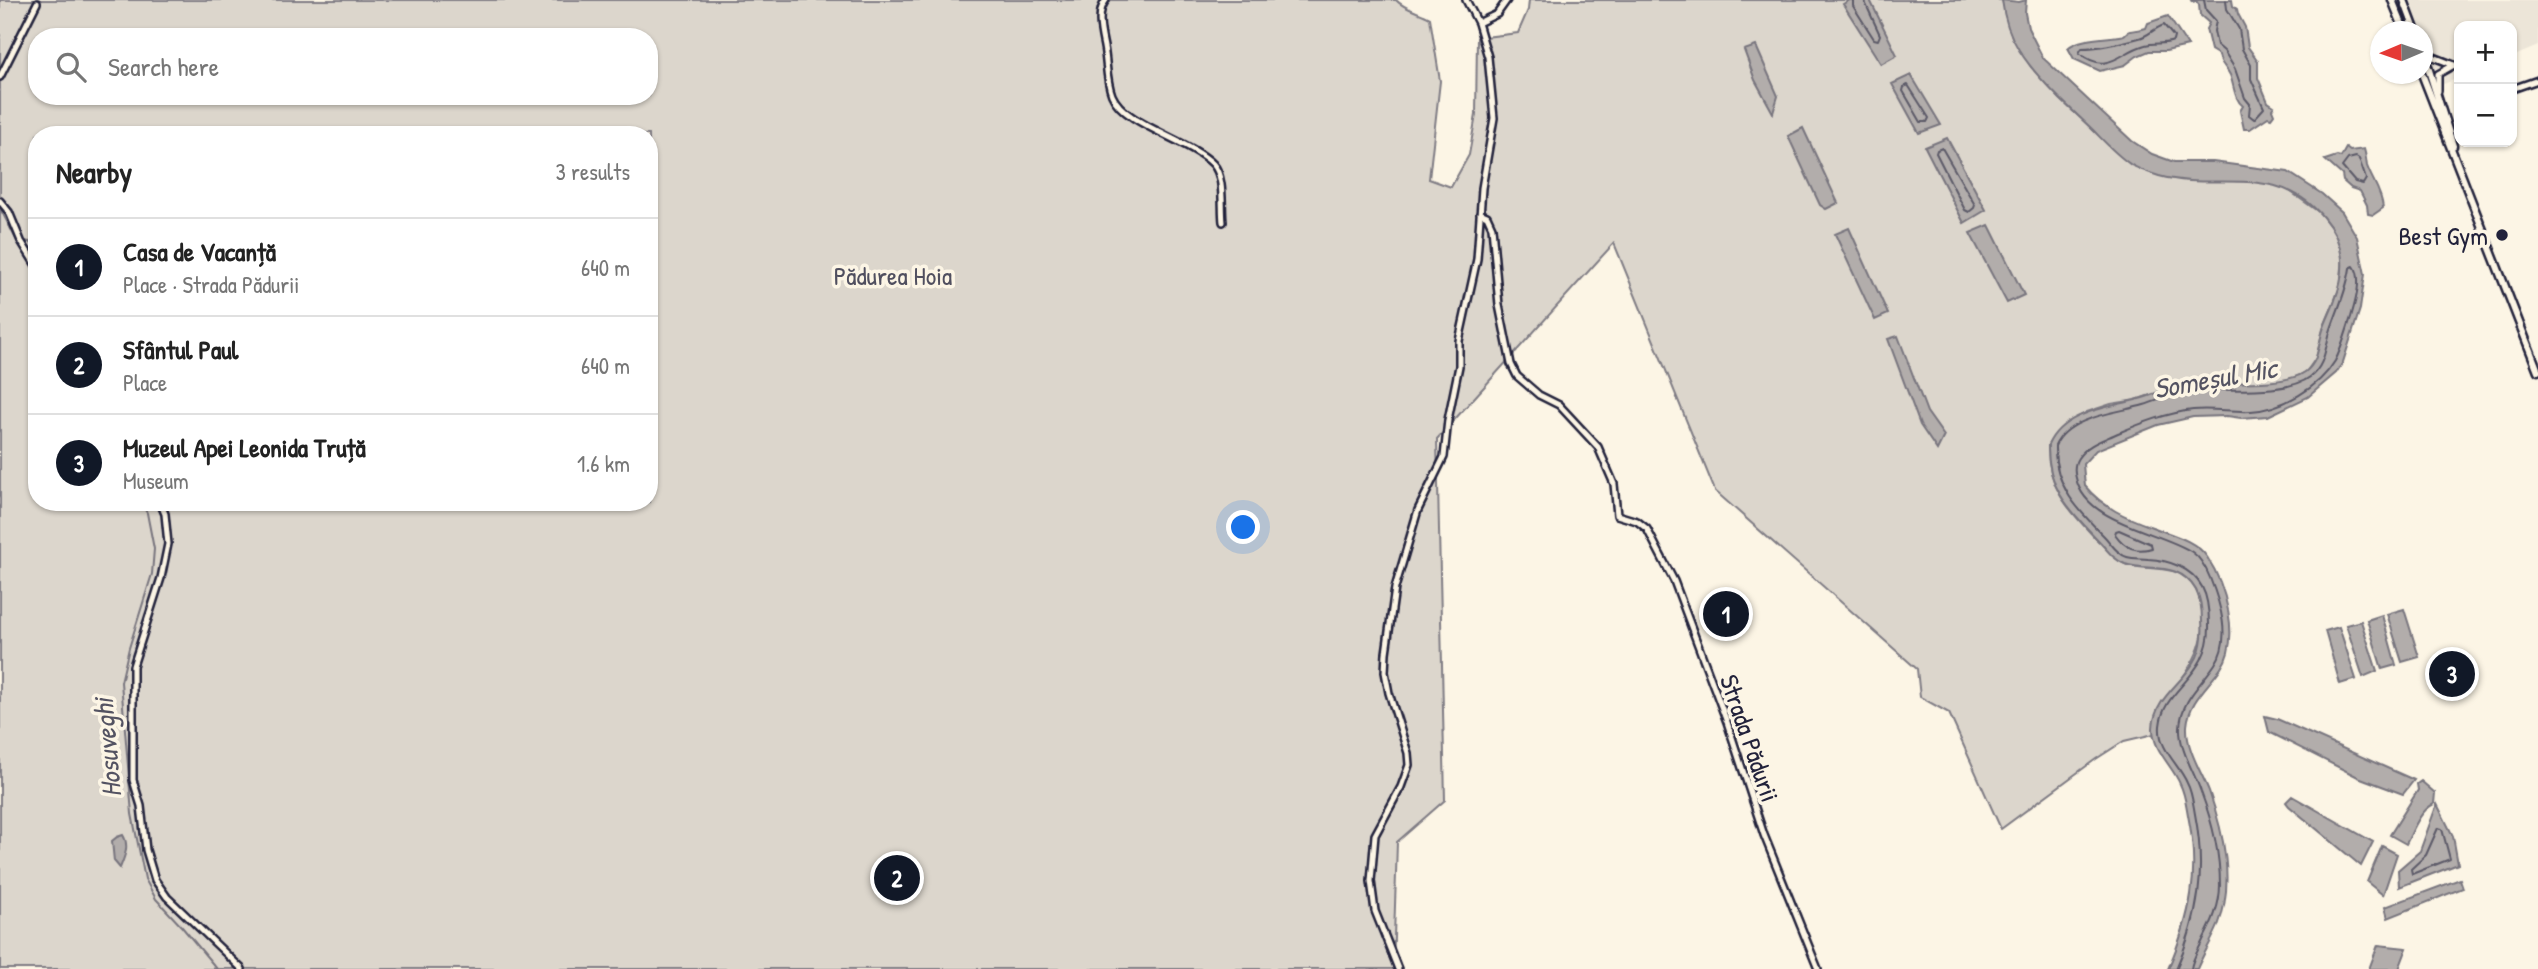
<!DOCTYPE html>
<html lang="en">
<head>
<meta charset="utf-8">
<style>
  body { margin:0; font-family:"Patrick Hand",sans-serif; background:#f6f6f6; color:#222 }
  .controls { position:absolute; right:21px; top:21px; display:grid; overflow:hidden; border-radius:14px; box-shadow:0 2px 5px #0004 }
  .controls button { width:63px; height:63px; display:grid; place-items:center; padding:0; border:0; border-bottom:2px solid #e0e0e0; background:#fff; color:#222; font:35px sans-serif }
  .compass { position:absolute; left:2370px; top:21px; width:63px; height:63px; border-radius:50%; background:#fff; box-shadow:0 2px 5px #0004; rotate:268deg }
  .you { position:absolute; left:1244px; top:528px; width:24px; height:24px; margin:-18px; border:5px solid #fff; border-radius:50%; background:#1a73e8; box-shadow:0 0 0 10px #1a73e833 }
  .badge { display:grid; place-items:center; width:46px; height:46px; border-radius:50%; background:#111827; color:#fff; font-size:23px; font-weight:700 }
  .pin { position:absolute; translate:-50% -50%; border:4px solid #fff; box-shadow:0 2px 7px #0006 }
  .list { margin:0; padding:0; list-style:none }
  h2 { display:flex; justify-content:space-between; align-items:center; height:91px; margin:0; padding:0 28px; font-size:30px }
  h2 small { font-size:23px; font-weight:400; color:#767676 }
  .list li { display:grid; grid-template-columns:46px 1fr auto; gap:21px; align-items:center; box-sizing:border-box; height:98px; padding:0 28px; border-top:2px solid #e0e0e0 }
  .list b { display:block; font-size:26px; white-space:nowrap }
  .list p { margin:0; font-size:23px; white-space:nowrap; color:#767676 }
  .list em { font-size:23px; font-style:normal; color:#767676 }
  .icon { flex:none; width:38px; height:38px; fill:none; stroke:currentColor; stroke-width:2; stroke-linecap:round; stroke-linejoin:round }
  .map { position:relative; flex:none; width:2538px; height:969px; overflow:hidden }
  .search { position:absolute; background:#fff; box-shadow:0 2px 5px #0004; left:28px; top:28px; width:630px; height:77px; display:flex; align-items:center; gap:18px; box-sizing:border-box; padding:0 24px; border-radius:28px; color:#767676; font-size:26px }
  .panel { position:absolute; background:#fff; box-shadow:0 2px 5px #0004; left:28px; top:126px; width:630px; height:385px; border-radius:28px }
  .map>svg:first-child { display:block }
  .built { fill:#ece5d8 }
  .green { fill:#dcd6cc; stroke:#7f7c84; stroke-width:2; fill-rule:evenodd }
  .water { fill:#b2adab; stroke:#78757e; stroke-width:2 }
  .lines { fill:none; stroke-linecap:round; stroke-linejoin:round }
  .shore { stroke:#5c5a68; stroke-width:2 }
  .stream { stroke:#78757e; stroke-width:2 }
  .minor-casing { stroke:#22223b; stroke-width:10 }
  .major-casing { stroke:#22223b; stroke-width:11 }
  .minor { stroke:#fcf5e5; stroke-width:5 }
  .major { stroke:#fcf5e5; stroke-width:6 }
  .poi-dot { fill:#22223b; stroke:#fcf5e5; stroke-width:2.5 }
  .labels { text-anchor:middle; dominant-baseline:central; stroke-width:7; stroke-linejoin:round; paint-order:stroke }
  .poi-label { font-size:26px; fill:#22223b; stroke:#fcf5e5; text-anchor:end }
  .park-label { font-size:26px; fill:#504f5f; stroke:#fcf5e5 }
  .street-label { font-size:26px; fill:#22223b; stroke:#fcf5e5 }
  .water-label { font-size:28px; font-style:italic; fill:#545362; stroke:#fcf5e5 }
</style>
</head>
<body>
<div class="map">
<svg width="2538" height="969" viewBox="0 0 2538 969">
  <rect width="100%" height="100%" fill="#fcf5e5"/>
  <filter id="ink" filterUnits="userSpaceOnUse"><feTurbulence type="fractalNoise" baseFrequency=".0143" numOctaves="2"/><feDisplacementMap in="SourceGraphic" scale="14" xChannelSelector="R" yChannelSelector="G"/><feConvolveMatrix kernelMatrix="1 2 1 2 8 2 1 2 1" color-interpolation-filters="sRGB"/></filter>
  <g filter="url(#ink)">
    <path class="built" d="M 2408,0 L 2538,0 L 2538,46 L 2512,57 L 2512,26 L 2459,26 L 2459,78 L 2441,85 L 2423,37 L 2422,32 L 2420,31 Z"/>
    <path class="green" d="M 0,0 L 1396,0 C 1404,9 1419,12 1430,18 L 1440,81 L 1429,179 L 1451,187 L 1469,155 L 1476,115 L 1477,38 L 1518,33 L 1528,10 L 1529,0 L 2002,0 L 2012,37 L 2031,67 L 2060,99 L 2131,165 L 2175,179 L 2262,182 L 2284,187 L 2320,213 L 2336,234 L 2343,258 L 2340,287 L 2323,329 L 2316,358 L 2306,372 L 2283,384 L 2179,385 L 2136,400 L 2111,404 L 2087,412 L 2066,424 L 2048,445 C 2047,489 2070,511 2098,541 C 2107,549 2115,561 2127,565 C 2153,572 2187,560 2199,598 C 2213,641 2190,667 2167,700 C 2159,712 2153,719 2154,734 L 2124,741 L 2096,759 L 2001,829 L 1949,713 L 1920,697 L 1917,669 L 1715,491 L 1614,243 L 1437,439 L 1445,800 L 1397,842 L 1393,969 L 0,969 ZM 37,37 L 649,37 L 649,96 L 37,96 ZM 37,135 L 649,135 L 649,502 L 37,502 Z"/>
    <path class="water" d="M 1850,0 L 1870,0 L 1897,55 L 1881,64 L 1843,4 Z
      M 2002,0 L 2019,2 L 2026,0 L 2025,13 L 2028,28 L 2043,58 L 2132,141 L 2152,154 L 2174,162 L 2213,162 L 2288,172 L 2322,194 L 2342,212 L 2357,237 L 2365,274 L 2360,309 L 2343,362 L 2336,373 L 2308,397 L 2268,416 L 2241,418 L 2227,416 L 2193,417 L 2158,425 L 2096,450 L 2083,464 L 2085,486 C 2102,507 2127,518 2152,527 C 2169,534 2196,540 2207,557 C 2225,584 2241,638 2221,668 C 2208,687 2189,701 2187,726 C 2186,749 2201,771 2209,791 C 2224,834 2235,883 2218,926 C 2212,941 2203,954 2197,969 L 2168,969 C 2191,916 2200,872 2188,815 C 2186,804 2185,794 2180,784 C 2172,765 2153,751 2153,728 C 2154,697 2185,682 2197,657 C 2202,646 2203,632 2202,621 C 2202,610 2201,599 2196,590 C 2178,560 2150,572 2125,564 C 2114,560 2108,551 2101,543 C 2072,512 2047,491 2048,445 C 2063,411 2108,408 2139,399 C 2158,394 2174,384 2195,383 C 2221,381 2284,387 2305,372 C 2319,362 2318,345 2323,330 C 2326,320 2332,310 2335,300 C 2347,269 2345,243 2323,217 C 2277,162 2217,192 2159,176 C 2149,173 2138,169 2130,164 C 2115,154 2103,140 2091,128 C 2066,104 2038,80 2019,50 C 2010,36 2004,17 2002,0 Z
      M 2191,0 L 2232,0 L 2233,6 L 2237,9 L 2238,14 L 2245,27 L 2248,47 L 2258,61 L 2258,78 L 2268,102 L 2274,106 L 2272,109 L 2274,114 L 2271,118 L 2268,117 L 2250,129 L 2244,129 L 2240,111 L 2243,106 C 2234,99 2234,85 2230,75 C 2226,67 2220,64 2219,55 L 2211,50 L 2206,29 L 2209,23 L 2200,15 L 2199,5 L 2196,1 L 2192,2 Z
      M 2168,16 L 2188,46 L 2166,51 L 2149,51 L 2137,56 L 2125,65 L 2100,71 L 2074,59 L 2068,48 C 2077,38 2107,38 2120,36 C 2128,35 2123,33 2130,31 C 2136,30 2140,30 2146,28 L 2148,23 Z
      M 1756,46 L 1778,96 L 1773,113 L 1755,80 L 1744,50 Z
      M 1911,75 L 1941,125 L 1919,133 L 1892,84 Z
      M 1803,128 L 1838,203 L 1826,209 L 1820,205 L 1788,136 Z
      M 1947,138 L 1986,210 L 1964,223 L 1925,147 Z
      M 2346,148 L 2350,151 L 2364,149 C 2366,155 2366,160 2367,166 C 2372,180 2382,192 2383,208 L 2373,215 L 2368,214 L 2367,205 L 2360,191 L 2351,188 L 2343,181 L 2342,175 L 2325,160 L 2337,156 L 2341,157 Z
      M 1989,225 L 2024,295 L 2007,303 L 1970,233 Z
      M 1849,228 L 1888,314 L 1875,320 L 1835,234 Z
      M 1898,336 L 1927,412 L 1944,436 L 1937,450 L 1920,425 L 1888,339 Z
      M 2404,609 L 2419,657 L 2402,662 L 2387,614 Z
      M 2382,615 L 2396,665 L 2382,669 L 2367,620 Z
      M 2361,621 L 2377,671 L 2363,677 L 2346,625 Z
      M 2339,627 L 2356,679 L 2340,684 L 2325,631 Z
      M 2265,716 L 2277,719 L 2414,780 L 2403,794 L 2358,777 L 2269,732 Z
      M 2421,781 L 2435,793 L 2434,804 C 2420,810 2413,831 2406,844 L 2390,835 L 2418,790 L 2417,784 Z
      M 2292,796 L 2373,842 L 2361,866 L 2289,806 L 2286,802 Z
      M 2437,804 L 2453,836 L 2458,864 L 2399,887 L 2398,870 L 2420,851 Z
      M 123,835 C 130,846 124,858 120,868 L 114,861 L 112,841 L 117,837 Z
      M 2382,846 L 2397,854 L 2383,895 L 2367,882 Z
      M 2460,879 L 2463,888 L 2388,918 L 2385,907 Z
      M 2378,945 L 2407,948 L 2399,969 L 2369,969 Z"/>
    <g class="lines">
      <path class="shore" d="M 1853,0 L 1853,6 L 1874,39 L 1878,40 L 1880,35 L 1864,0
        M 2204,0 L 2206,10 L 2216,21 L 2214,31 L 2217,45 L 2224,51 L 2235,69 L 2245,98 L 2250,104 L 2249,115 L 2254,119 L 2264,108 L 2251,79 L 2251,65 L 2242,49 L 2239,29 L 2227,9 L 2226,0
        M 2164,25 L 2174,37 L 2173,41 C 2164,45 2155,42 2145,45 C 2119,52 2109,76 2079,53 L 2082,48 C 2101,48 2121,43 2139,38 C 2149,36 2154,28 2164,25 Z
        M 1908,85 L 1929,118 L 1927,122 L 1921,122 L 1903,91 L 1904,87 Z
        M 1942,148 L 1975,205 L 1974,208 L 1969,212 L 1965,210 L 1936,153 L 1937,150 Z
        M 2356,157 L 2359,159 L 2366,179 L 2363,184 L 2355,182 L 2342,167 L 2348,159 Z
        M 2119,530 L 2151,544 L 2152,548 C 2136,553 2125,548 2115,534 L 2116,531 Z
        M 2438,828 L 2442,829 L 2450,859 L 2412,874 L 2411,869 L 2426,855 Z
        M 2176,969 C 2199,916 2206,871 2195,814 C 2193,803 2192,792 2187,783 C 2179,764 2158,749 2160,726 C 2163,687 2211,677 2209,624 C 2209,611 2208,598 2202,587 C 2192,568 2169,560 2148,559 C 2142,558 2134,559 2127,557 C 2117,554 2111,543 2104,536 C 2078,510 2054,486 2055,446 C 2068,416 2117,413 2144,405 C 2161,400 2176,391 2195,390 C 2224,388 2287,395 2310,377 C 2326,365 2325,346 2331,329 C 2338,308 2347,290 2350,268 L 2354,266 C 2363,278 2355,303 2351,317 C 2346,332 2342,348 2335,361 C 2319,388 2282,409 2251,411 C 2232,412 2213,408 2193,410 C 2167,413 2142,423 2118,433 C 2103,440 2087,444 2078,458 C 2074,464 2074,471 2076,478 C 2085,523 2159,531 2192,552 C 2201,558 2206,568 2210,578 C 2220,603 2232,639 2215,664 C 2201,685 2181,700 2180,727 C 2179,750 2194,771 2201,792 C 2212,821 2220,854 2220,885 C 2220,905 2212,923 2203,940 C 2199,949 2192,959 2191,969"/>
      <path class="stream" d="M 0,208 L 18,243
        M 24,241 L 30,242 L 37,249
        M 141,502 L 147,513 L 154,549 L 152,574 L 129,648 L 121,682 L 132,814 L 145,879 L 156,899 L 182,927 L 217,969"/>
      <g class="minor-casing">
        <path id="minor" d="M 1106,0 C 1096,12 1101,32 1104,47 C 1107,62 1106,80 1112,95 C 1124,125 1188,139 1213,164 C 1225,177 1221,206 1223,222
          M 1478,23 L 1497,14 L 1507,0
          M 2422,44 L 2431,56 L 2459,67
          M 0,77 L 37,3
          M 2512,89 L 2538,80
          M 2438,91 L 2438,74 L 2454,65
          M 0,201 L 9,212 L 21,241 L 37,267
          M 1480,213 L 1487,216 L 1492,227 L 1499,305 L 1511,364 L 1517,376 L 1539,395 L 1559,405 L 1598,447 L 1614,484 L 1617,515 L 1637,521 L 1647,529 L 1674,581 L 1727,722 L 1764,835 L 1818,969
          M 160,502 L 165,514 L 168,544 L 161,578 L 133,666 L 133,780 L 141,806 L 146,850 L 155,880 L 167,897 L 242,969
          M 1398,969 L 1375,911 L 1371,881 L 1375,835 L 1401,787 L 1409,765 L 1408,753 L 1389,693 L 1385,672 L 1386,653 L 1395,588 L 1418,510 L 1444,457 L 1448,420 L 1459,366 L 1459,341 L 1477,259 L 1482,188 L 1494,118 L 1488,57 L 1478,23 L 1466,0"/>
      </g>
      <g class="major-casing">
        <path id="major" d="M 2392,0 L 2405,32
          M 2404,0 L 2416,32
          M 2422,48 L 2453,146
          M 2422,74 L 2538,371"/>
      </g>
      <use href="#minor" class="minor"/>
      <use href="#major" class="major"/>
    </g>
  </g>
  <circle class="poi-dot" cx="2502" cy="235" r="7"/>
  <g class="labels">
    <g class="poi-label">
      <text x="2488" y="235">Best Gym</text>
    </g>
    <g class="park-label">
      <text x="893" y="275">Pădurea Hoia</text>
    </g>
    <g class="street-label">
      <text transform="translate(1750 738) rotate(71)">Strada Pădurii</text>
    </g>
    <g class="water-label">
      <text transform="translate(2215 378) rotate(-10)">Someșul Mic</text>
      <text transform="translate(107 748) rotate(-95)">Hosuveghi</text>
    </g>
  </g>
</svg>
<div class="controls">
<button>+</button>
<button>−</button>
</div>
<svg class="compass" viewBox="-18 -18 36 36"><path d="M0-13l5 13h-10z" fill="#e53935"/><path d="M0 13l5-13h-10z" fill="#767676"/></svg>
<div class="you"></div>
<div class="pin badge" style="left:1726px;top:614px">1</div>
<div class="pin badge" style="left:897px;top:878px">2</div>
<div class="pin badge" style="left:2452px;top:674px">3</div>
<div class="search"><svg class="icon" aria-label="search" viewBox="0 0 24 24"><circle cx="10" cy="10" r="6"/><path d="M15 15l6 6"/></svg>Search here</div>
<section class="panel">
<h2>Nearby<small>3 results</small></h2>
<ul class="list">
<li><span class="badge">1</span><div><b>Casa de Vacanță</b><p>Place · Strada Pădurii</p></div><em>640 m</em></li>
<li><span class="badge">2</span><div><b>Sfântul Paul</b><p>Place</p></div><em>640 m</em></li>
<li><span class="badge">3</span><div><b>Muzeul Apei Leonida Truță</b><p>Museum</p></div><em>1.6 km</em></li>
</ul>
</section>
</div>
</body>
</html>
